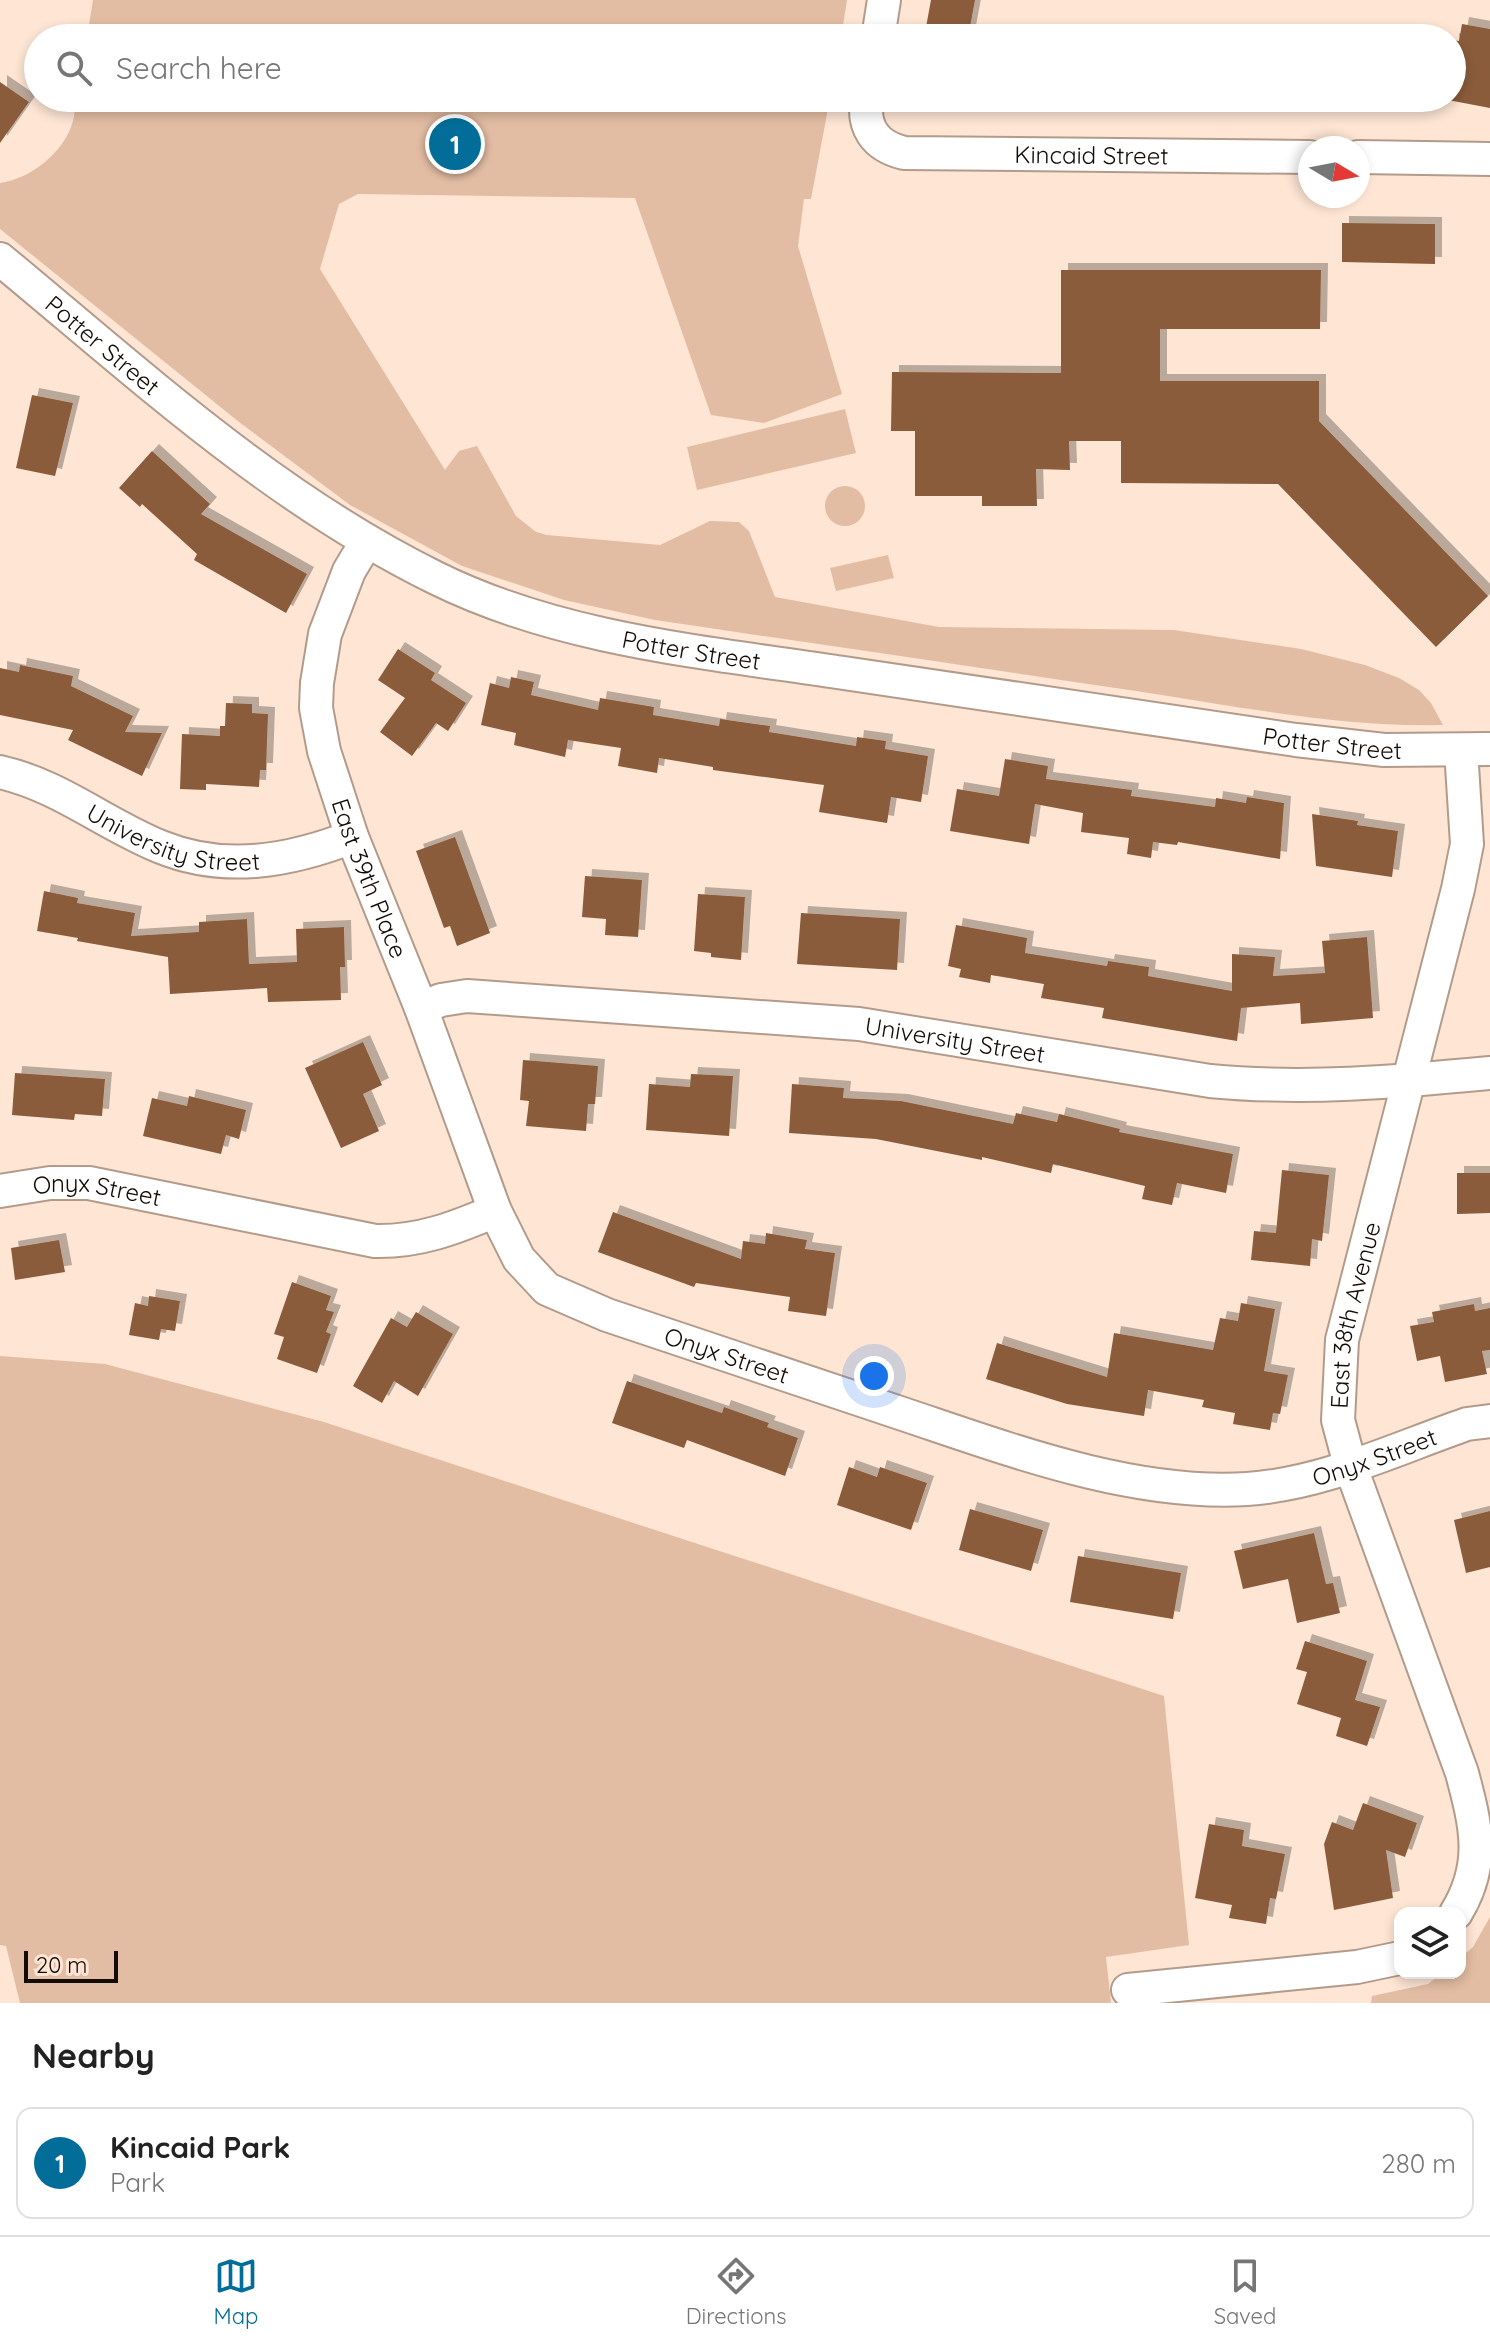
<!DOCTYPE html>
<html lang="en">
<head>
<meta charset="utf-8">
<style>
  body { margin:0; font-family:Quicksand,sans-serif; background:#f2f2f2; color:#222 }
  .controls { position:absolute; right:24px; bottom:24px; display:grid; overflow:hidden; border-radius:16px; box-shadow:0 4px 12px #0003 }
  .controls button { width:72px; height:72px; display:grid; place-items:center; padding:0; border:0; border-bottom:2px solid #e0e0e0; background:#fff; color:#222; font:40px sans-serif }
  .compass { position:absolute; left:1298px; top:136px; width:72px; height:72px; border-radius:50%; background:#fff; box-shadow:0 4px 12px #0003; rotate:100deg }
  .scale { position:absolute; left:24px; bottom:20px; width:94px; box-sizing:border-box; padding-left:8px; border:4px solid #130b06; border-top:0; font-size:22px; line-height:28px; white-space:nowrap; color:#130b06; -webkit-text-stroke:6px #fee5d4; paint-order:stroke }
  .you { position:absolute; left:874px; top:1376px; width:28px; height:28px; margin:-20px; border:6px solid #fff; border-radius:50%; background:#1a73e8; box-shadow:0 0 0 12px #1a73e833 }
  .badge { display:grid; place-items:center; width:52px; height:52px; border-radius:50%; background:#036d9a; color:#fff; font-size:26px; font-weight:700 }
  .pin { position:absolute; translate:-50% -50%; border:4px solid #fff; box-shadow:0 2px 8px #0006 }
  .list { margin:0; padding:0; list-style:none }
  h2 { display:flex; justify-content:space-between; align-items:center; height:104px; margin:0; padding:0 32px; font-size:34px }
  h2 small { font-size:26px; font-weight:400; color:#767676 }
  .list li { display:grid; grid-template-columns:52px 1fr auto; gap:24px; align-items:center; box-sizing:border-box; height:112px; margin:0 16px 16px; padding:0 16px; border:2px solid #e0e0e0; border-radius:16px }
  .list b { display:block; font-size:30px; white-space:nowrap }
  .list p { margin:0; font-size:26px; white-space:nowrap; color:#767676 }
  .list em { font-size:26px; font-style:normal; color:#767676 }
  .icon { flex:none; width:44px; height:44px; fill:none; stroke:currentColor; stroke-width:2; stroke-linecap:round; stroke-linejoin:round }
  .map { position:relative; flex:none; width:1490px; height:2003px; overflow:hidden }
  .search { position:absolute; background:#fff; box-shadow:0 4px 12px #0003; left:24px; right:24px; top:24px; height:88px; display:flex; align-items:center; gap:20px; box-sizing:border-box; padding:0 28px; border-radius:44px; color:#767676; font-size:30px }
  .sheet { height:232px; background:#fff }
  nav { display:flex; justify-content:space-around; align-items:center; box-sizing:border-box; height:112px; border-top:2px solid #e0e0e0; background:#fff; font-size:22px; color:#767676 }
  nav a { display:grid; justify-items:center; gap:4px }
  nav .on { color:#036d9a }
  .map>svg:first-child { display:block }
  .green { fill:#e3bda3 }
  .building { fill:#8a5c3b; filter:url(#shadow) }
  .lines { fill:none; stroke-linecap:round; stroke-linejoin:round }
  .minor-casing { stroke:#b39b8c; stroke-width:36 }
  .minor { stroke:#fff; stroke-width:32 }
  .labels { text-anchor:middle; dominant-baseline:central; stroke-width:7; stroke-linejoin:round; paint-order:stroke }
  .street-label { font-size:24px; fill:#130b06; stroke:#fee5d4 }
</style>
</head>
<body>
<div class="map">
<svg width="1490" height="2003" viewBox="0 0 1490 2003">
  <defs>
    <filter id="shadow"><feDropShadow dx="7" dy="-7" stdDeviation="0" flood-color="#0004"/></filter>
  </defs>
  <rect width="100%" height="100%" fill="#fee5d4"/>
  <path class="green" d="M 93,0 L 847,0 L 841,38 L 87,38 Z
    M 77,98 L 830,98 L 811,199 L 804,199 L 798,246 L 842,394 L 764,423 L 711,415 L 635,198 L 358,194 L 339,204 L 320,269 L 445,470 L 459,451 L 477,446 L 516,516 L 536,532 L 547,535 L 660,545 L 710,521 L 739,522 L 749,531 L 775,597 L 939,627 L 1174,630 L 1301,649 L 1365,665 L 1399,678 L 1419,690 L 1431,703 L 1443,725 C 1342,728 1236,706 1136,691 C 976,667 816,644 655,620 L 564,600 L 462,566 L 350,505 L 239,422 L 0,229 L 0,183 C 30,179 63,153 72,124 C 75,116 75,106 77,98 Z
    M 845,409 L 856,453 L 697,490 L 687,447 Z
    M825 506a20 20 0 1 1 40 0a20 20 0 1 1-40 0Z
    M 888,555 L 894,578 L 836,591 L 830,568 Z
    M 0,1356 L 105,1364 L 324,1422 L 1164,1696 L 1189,1945 L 1106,1957 L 1111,2003 L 20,2003 L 6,1946 L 0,1945 Z
    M 1490,1917 L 1490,2003 L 1371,2003 L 1372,1996 L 1428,1984 L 1442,1973 L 1460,1973 L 1460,1958 L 1473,1947 Z"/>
  <path class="building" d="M 931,0 L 975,0 L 968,38 L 924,38 Z
    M 1462,24 L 1490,29 L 1490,108 L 1448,100 L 1452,98 L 1452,40 L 1459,41 Z
    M 0,82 L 29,102 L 0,143 Z
    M 1342,223 L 1435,224 L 1435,264 L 1342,262 Z
    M 1061,270 L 1321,270 L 1320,329 L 1160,329 L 1160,381 L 1319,381 L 1319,421 L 1488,596 L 1436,647 L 1278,484 L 1121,483 L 1121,441 L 1069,441 L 1070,470 L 1036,469 L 1037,506 L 982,506 L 982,496 L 915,496 L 915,431 L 891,431 L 892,372 L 1061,373 Z
    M 32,395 L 73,403 L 55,476 L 16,468 Z
    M 152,451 L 210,504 L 201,514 L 307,574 L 286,613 L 194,560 L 197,554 L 142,504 L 140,507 L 119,488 Z
    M 398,649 L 435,673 L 431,680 L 466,703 L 448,731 L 436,723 L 412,756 L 380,732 L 405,698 L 378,680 Z
    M 20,665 L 73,676 L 71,686 L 133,716 L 125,732 L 162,733 L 142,776 L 68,740 L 73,730 L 0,715 L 0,668 L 19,672 Z
    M 511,677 L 534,682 L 531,695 L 598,710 L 600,698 L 654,707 L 653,715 L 719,726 L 720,719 L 770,726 L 769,732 L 856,746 L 857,737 L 886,741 L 885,749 L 928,756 L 921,802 L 891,797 L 887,823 L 819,812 L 824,785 L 713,770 L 713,767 L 659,758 L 657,773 L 618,766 L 621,748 L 568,740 L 565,757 L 514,745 L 516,733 L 481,725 L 490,683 L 509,688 Z
    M 226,703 L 252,704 L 252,713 L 268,714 L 266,770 L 260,770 L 259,787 L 206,784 L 206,790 L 180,789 L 182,734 L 220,736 L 220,726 L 225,726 Z
    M 1005,759 L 1048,766 L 1046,779 L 1132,790 L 1131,796 L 1215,807 L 1216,798 L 1246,803 L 1247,797 L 1284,803 L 1280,859 L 1178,842 L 1177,845 L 1153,842 L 1151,858 L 1127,854 L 1129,838 L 1081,832 L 1083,813 L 1035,804 L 1029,844 L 950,831 L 957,789 L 999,796 Z
    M 1312,814 L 1358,821 L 1357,825 L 1398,831 L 1392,877 L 1316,866 Z
    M 455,837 L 490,933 L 457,946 L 450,926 L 444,928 L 416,851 Z
    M 585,876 L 642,880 L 638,937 L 605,935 L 606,919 L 582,917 Z
    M 44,891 L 78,898 L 77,903 L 135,913 L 131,936 L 199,932 L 199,922 L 247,919 L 249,964 L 297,962 L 296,929 L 344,927 L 345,967 L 340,967 L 341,1000 L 268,1002 L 267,988 L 170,994 L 168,957 L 77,941 L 78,938 L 37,931 Z
    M 698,894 L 745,897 L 741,960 L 711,957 L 711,953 L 694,951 Z
    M 801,913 L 900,919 L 897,970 L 797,964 Z
    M 956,925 L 1027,938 L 1025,953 L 1107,966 L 1108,961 L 1149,967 L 1148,976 L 1232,991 L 1232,954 L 1275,957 L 1273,976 L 1325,973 L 1322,941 L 1367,937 L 1373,1018 L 1301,1024 L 1300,1003 L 1241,1008 L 1237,1041 L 1102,1018 L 1104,1008 L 1041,998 L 1044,984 L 991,975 L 990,983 L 959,977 L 961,969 L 948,966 Z
    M 363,1042 L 382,1085 L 363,1094 L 379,1131 L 341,1148 L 305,1068 Z
    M 523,1060 L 598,1066 L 595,1104 L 588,1104 L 586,1131 L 526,1126 L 529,1101 L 520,1100 Z
    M 15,1073 L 105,1079 L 102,1116 L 75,1114 L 74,1120 L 12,1115 Z
    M 691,1074 L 733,1076 L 729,1136 L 646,1130 L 649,1084 L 690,1087 Z
    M 792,1084 L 844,1088 L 843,1098 L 901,1101 L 1013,1124 L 1016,1113 L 1057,1122 L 1059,1114 L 1120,1129 L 1119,1132 L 1233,1154 L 1226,1193 L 1177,1183 L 1172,1205 L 1142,1199 L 1145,1186 L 1053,1164 L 1051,1173 L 982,1157 L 982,1160 L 876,1139 L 789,1133 Z
    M 189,1096 L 246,1110 L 239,1139 L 226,1135 L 221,1154 L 143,1136 L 152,1098 L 187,1106 Z
    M 1282,1170 L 1329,1175 L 1322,1241 L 1312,1239 L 1310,1266 L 1251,1260 L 1254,1231 L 1276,1233 Z
    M 1457,1173 L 1490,1173 L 1490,1213 L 1457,1214 Z
    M 613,1212 L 741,1259 L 743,1241 L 765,1244 L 766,1233 L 807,1240 L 805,1249 L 835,1253 L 826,1316 L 788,1311 L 790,1297 L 696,1283 L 694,1287 L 598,1252 Z
    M 59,1240 L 65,1272 L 15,1280 L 11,1248 Z
    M 292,1282 L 331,1296 L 326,1310 L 334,1312 L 326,1332 L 331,1334 L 317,1373 L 277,1359 L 284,1337 L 274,1334 Z
    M 149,1296 L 180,1301 L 175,1331 L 161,1329 L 159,1340 L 129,1335 L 135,1303 L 148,1306 Z
    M 1241,1303 L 1275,1309 L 1264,1371 L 1288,1375 L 1280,1414 L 1273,1413 L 1270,1430 L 1233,1424 L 1235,1413 L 1202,1407 L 1204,1400 L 1148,1390 L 1144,1416 L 1067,1404 L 986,1379 L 997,1343 L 1107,1377 L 1114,1333 L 1213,1350 L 1220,1318 L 1238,1321 Z
    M 1474,1304 L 1475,1311 L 1490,1308 L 1490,1350 L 1482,1351 L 1487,1374 L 1445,1382 L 1440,1356 L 1417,1361 L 1410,1326 L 1434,1322 L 1432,1312 Z
    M 416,1312 L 453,1334 L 418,1396 L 394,1381 L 382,1403 L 353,1386 L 391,1318 L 407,1327 Z
    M 627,1381 L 722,1413 L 724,1407 L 769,1423 L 767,1427 L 798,1438 L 785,1476 L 687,1440 L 684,1448 L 612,1423 Z
    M 849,1467 L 877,1477 L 880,1467 L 927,1483 L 911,1530 L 837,1505 Z
    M 970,1509 L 1043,1530 L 1031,1571 L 959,1550 Z
    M 1490,1511 L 1490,1567 L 1466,1573 L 1454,1520 Z
    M 1314,1533 L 1326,1584 L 1333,1583 L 1340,1613 L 1297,1623 L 1288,1579 L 1243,1589 L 1234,1551 Z
    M 1078,1556 L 1181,1573 L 1173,1619 L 1070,1602 Z
    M 1305,1641 L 1367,1661 L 1355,1700 L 1380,1707 L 1367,1746 L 1336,1736 L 1341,1718 L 1297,1704 L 1307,1672 L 1296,1669 Z
    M 1363,1803 L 1417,1823 L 1405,1857 L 1386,1850 L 1393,1898 L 1334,1910 L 1324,1844 L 1332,1822 L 1353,1830 Z
    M 1209,1824 L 1244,1830 L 1242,1846 L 1285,1854 L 1276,1899 L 1270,1898 L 1266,1924 L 1229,1918 L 1232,1905 L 1195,1898 Z"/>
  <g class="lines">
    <g class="minor-casing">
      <g id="minor">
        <path d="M 878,38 L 884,0"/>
        <path id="s1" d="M 867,98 C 862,127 875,146 904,153 L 1310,157"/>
        <path d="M 1358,157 L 1490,159"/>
        <path id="s2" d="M 0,259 C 139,374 273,498 436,578 C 559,639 703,652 837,672 C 990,695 1143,718 1296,740 L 1384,750 L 1490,749"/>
        <path id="s3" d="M 367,541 L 349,571 L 325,634 L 317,683 L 316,708 L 324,751 L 352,837 L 421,1008 L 495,1211 L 519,1259 L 547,1289 L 607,1315 C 705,1348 802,1380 900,1413 C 1008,1449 1131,1496 1247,1489 C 1323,1484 1395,1449 1467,1424 L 1490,1421"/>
        <path id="s4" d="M 0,772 C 61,786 104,824 161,847 C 225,873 290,861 352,837"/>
        <path id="s5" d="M 421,1008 L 441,1000 L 467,996 L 859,1024 L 1210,1081 C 1304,1090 1396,1082 1490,1073"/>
        <path id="s6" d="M 0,1191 L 50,1183 L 89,1183 L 375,1241 C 419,1242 455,1228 495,1211"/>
        <path id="s7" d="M 1456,1913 C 1486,1864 1476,1826 1462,1773 L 1350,1465 L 1338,1420 L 1342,1340 L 1458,889 L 1467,844 L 1461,750"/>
        <path d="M 1128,1990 L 1357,1967 L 1400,1958"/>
      </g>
    </g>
    <use href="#minor" class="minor"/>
  </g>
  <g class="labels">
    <g class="street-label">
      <text stroke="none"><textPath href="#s1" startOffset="262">Kincaid Street</textPath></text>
      <text stroke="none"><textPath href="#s2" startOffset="134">Potter Street</textPath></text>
      <text stroke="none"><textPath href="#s2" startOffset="808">Potter Street</textPath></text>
      <text stroke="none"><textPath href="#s2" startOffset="1456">Potter Street</textPath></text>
      <text stroke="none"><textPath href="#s4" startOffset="188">University Street</textPath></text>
      <text stroke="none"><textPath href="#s3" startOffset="356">East 39th Place</textPath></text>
      <text stroke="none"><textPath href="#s5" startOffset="538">University Street</textPath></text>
      <text stroke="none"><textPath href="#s6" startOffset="98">Onyx Street</textPath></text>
      <text stroke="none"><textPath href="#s7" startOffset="626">East 38th Avenue</textPath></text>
      <text stroke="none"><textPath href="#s3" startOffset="998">Onyx Street</textPath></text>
      <text stroke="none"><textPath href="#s3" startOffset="1670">Onyx Street</textPath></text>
    </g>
  </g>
</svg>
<div class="controls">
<button><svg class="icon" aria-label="layers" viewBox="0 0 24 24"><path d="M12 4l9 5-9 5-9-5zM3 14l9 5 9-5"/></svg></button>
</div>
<svg class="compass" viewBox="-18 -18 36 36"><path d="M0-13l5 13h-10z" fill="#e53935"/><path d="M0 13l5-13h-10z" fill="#767676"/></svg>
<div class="scale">20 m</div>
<div class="you"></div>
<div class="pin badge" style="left:455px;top:144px">1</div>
<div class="search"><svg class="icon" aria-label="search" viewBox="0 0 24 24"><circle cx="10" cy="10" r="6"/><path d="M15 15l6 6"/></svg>Search here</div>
</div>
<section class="sheet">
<h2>Nearby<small></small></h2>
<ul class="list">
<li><span class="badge">1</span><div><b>Kincaid Park</b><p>Park</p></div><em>280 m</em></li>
</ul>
</section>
<nav>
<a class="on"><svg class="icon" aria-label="map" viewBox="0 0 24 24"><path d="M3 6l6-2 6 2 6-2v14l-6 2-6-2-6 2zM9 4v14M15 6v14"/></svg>Map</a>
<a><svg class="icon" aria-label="directions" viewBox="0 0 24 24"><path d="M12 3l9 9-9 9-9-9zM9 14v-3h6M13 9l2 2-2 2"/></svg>Directions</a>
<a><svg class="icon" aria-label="saved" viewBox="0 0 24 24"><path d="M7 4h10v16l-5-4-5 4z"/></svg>Saved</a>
</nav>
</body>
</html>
